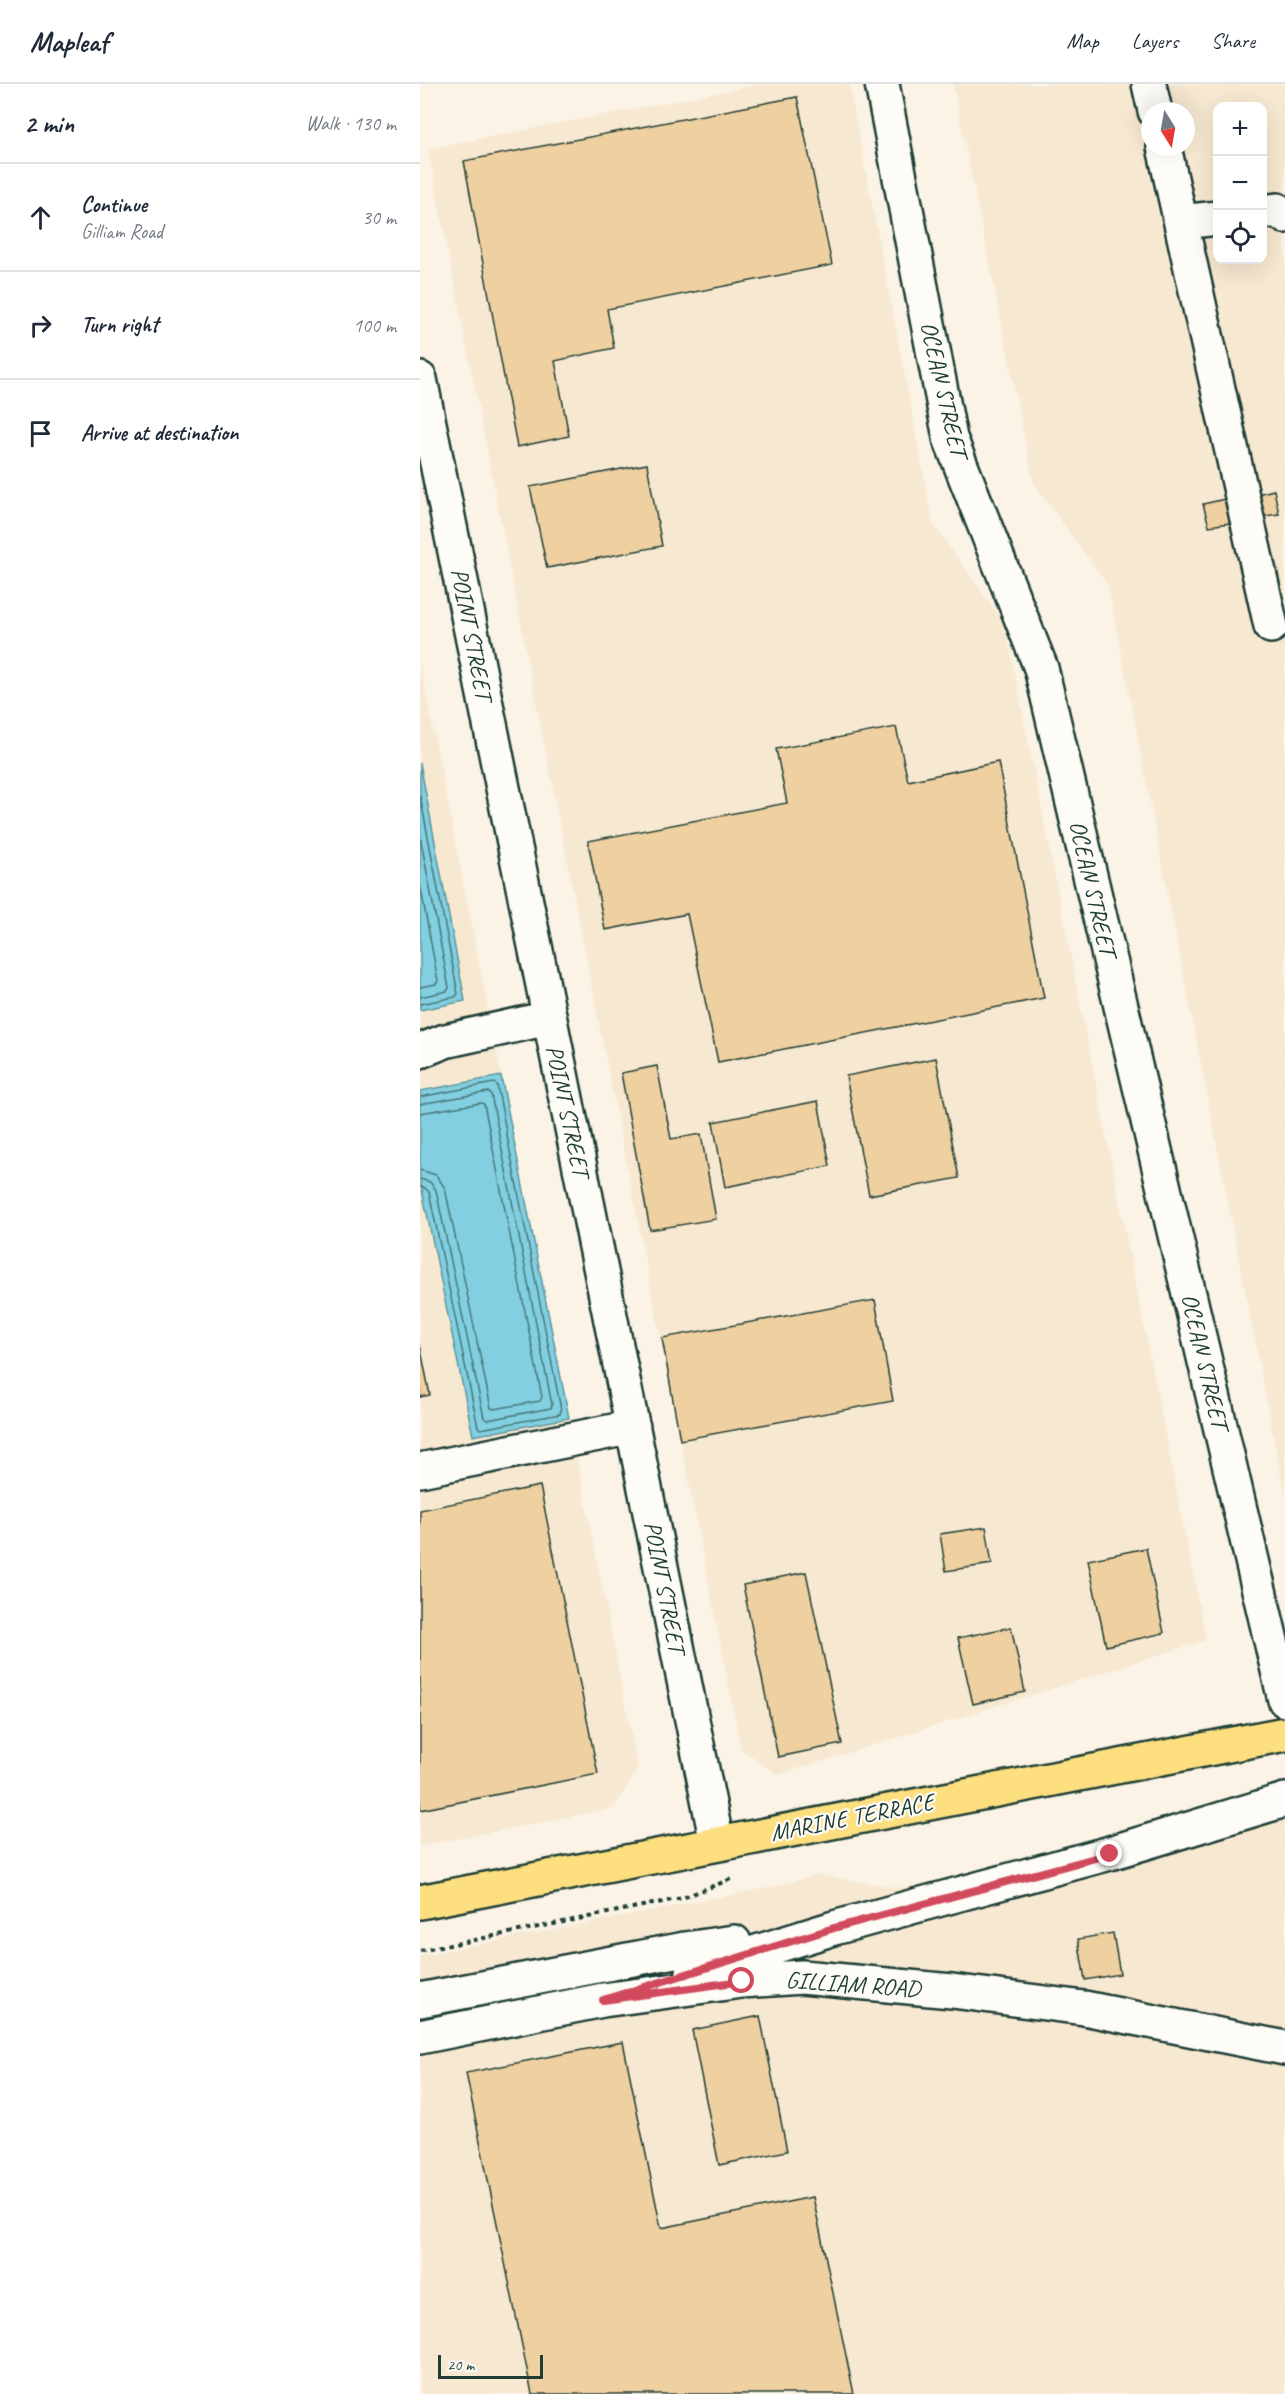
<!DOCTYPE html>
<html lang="en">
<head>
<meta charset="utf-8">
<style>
  body { margin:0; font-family:Caveat,sans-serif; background:#f2f2f3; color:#1f2937 }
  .controls { position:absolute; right:18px; top:18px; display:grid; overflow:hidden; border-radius:12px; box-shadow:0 6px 24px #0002 }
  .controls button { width:54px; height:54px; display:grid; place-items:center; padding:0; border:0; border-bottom:2px solid #e0e1e3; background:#fff; color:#1f2937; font:30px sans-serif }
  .compass { position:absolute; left:721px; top:18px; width:54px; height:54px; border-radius:50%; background:#fff; box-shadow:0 6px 24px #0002; rotate:169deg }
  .scale { position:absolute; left:18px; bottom:15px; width:105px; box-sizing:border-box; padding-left:6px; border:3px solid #1f3d34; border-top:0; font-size:16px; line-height:21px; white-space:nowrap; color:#1f3d34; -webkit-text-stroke:4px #fdfcf7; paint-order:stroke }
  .stop { position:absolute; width:18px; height:18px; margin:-14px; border:4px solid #d1495b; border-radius:50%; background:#fff }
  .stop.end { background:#d1495b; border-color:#fff; box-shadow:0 2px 6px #0008 }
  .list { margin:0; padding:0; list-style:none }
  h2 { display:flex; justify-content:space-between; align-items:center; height:78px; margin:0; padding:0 24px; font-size:26px }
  h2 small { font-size:20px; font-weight:400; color:#747a83 }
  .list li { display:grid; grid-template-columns:39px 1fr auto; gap:18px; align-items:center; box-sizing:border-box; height:108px; padding:0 24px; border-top:2px solid #e0e1e3 }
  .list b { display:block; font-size:22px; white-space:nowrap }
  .list p { margin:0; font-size:20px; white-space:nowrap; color:#747a83 }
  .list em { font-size:20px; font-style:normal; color:#747a83 }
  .icon { flex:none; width:33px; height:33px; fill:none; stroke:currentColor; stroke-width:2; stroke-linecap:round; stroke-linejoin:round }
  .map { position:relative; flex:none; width:865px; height:2310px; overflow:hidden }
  header { display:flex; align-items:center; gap:36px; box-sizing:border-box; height:84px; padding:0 30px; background:#fff; border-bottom:2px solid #e0e1e3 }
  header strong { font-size:28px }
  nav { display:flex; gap:33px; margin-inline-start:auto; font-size:21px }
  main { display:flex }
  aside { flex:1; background:#fff }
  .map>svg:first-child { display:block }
  .built { fill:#f7e8d1; fill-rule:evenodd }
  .water { fill:#82cfe1; stroke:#5a959c; stroke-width:1.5 }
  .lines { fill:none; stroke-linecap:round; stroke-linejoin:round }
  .shore { stroke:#477779; stroke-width:1.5 }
  .building { fill:#efd0a1; stroke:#1f3d34; stroke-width:1.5 }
  .minor-casing { stroke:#1f3d34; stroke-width:38 }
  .major-casing { stroke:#1f3d34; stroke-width:38 }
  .path { stroke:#1f3d34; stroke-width:4; stroke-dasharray:4.5 4.5; stroke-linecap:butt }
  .minor { stroke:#fdfcf7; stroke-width:33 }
  .major { stroke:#fddf80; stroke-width:33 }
  .route { stroke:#d1495b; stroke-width:8 }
  .labels { text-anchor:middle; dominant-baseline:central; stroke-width:4.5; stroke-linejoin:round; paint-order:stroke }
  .street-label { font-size:24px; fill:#1f3d34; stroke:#fdfcf7 }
</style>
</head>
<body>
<header>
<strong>Mapleaf</strong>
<nav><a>Map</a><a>Layers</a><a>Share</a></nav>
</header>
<main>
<aside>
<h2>2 min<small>Walk · 130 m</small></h2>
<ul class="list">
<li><svg class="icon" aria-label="ahead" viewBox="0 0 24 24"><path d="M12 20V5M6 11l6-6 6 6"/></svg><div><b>Continue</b><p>Gilliam Road</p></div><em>30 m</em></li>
<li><svg class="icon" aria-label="right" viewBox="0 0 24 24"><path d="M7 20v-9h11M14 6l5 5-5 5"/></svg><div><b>Turn right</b></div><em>100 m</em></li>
<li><svg class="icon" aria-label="arrive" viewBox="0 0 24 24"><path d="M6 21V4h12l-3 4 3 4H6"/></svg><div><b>Arrive at destination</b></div></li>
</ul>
</aside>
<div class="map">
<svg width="865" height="2310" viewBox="0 0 865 2310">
  <rect width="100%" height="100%" fill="#faf3e6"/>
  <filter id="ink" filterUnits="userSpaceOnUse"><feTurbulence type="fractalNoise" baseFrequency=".0167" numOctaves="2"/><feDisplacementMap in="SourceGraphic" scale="12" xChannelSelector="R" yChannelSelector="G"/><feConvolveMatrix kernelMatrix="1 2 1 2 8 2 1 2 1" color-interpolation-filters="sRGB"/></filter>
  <g filter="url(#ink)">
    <path class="built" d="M 342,0 L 429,0 L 513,440 L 585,540 L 786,1556 L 358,1691 L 321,1665 L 8,65 Z
      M 533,0 L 865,0 L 865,1412 L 688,501 L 614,400 ZM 798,22 L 842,22 L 842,176 L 798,176 ZM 730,27 L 766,27 L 766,63 L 730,63 Z
      M 0,579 L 218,1685 L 194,1724 L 0,1762 Z
      M 865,1728 L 865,2310 L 0,2310 L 0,1872 L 356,1802 L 396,1791 L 480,1804 Z"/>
    <path class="water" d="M 0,679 L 45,917 L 0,926 Z
      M 81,992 L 149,1334 L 53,1352 L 0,1096 L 0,1007 Z"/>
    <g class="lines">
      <path class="shore" d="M 0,711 L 38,910 L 35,913 L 0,920
        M 0,752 L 29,904 L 27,907 L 0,913
        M 0,800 L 18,897 L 16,900 L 0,903
        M 0,1013 L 74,999 L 77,1001 L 141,1326 L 140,1330 L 61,1345 L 58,1343 L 9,1108 L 5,1104 L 0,1103
        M 0,1020 L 68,1008 L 71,1010 L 132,1321 L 131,1324 L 67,1336 L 64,1334 L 16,1106 L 10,1098 L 0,1095
        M 0,1029 L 61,1019 L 64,1020 L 122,1313 L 120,1317 L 74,1325 L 71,1324 L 25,1104 L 16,1091 L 0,1086"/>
    </g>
    <path class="building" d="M 377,13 L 412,181 L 187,225 L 194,264 L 135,277 L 149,352 L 97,363 L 44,77 Z
      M 227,380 L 242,462 L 127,484 L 110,403 Z
      M 854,406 L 859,430 L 838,433 L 833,411 Z
      M 805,415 L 810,439 L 789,442 L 783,420 Z
      M 476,643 L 488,697 L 578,678 L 624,914 L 298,978 L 267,830 L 185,846 L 168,757 L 367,719 L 356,665 Z
      M 516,974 L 539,1094 L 449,1111 L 426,992 Z
      M 237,982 L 251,1055 L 281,1050 L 296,1135 L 230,1146 L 201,989 Z
      M 398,1017 L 410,1082 L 305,1103 L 293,1038 Z
      M 455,1216 L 473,1317 L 260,1356 L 242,1254 Z
      M 0,1261 L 10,1311 L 0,1313 Z
      M 120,1402 L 178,1690 L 0,1726 L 0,1426 Z
      M 566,1443 L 572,1480 L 526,1487 L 520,1450 Z
      M 726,1464 L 744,1549 L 686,1562 L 668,1476 Z
      M 386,1488 L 422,1660 L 358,1673 L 323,1501 Z
      M 591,1543 L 605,1608 L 553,1620 L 538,1554 Z
      M 693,1849 L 700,1890 L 665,1896 L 658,1855 Z
      M 340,1932 L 367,2067 L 299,2081 L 272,1946 Z
      M 203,1958 L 241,2144 L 393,2113 L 434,2310 L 112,2310 L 46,1989 Z"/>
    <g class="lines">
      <g class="minor-casing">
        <path id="minor" d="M 462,0 L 530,354 L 621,584 L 865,1616
          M 729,0 L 735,27
          M 744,63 L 851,542
          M 842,128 L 857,126 L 865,132
          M 761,138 L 798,134
          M 0,295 L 297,1759
          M 0,967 L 25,957 L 129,934
          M 0,1386 L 213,1343
          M 273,1888 L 414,1844 L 690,1769 L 865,1716
          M 0,1916 L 265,1865 L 314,1858
          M 0,1953 L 183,1916 L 322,1897 L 382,1893 L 532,1907 L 664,1924 L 865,1964"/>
      </g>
      <g class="major-casing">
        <path id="major" d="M 0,1818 L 865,1650"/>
      </g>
      <path class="path" d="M 0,1867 L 262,1814 L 311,1795"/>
      <use href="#minor" class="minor"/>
      <use href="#major" class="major"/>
    </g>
  </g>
  <g class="lines" filter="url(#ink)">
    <path class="route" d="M 322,1897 L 183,1916 L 414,1844 L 690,1770"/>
  </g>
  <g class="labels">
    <g class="street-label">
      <text transform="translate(524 305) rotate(77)">OCEAN STREET</text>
      <text transform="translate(52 550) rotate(79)">POINT STREET</text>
      <text transform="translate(673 804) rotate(77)">OCEAN STREET</text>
      <text transform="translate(148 1027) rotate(78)">POINT STREET</text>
      <text transform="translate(785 1277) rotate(77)">OCEAN STREET</text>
      <text transform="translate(245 1503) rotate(79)">POINT STREET</text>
      <text transform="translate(432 1733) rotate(-11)">MARINE TERRACE</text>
      <text transform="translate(433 1900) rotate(4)">GILLIAM ROAD</text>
    </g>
  </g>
</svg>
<div class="controls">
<button>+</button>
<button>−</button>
<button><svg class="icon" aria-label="locate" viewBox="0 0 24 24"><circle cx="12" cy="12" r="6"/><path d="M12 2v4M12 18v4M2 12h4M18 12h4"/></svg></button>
</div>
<svg class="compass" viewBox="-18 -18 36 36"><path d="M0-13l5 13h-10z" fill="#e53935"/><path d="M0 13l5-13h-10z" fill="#747a83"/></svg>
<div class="scale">20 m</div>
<div class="stop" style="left:322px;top:1897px"></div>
<div class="stop end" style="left:690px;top:1770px"></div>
</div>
</main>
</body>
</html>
